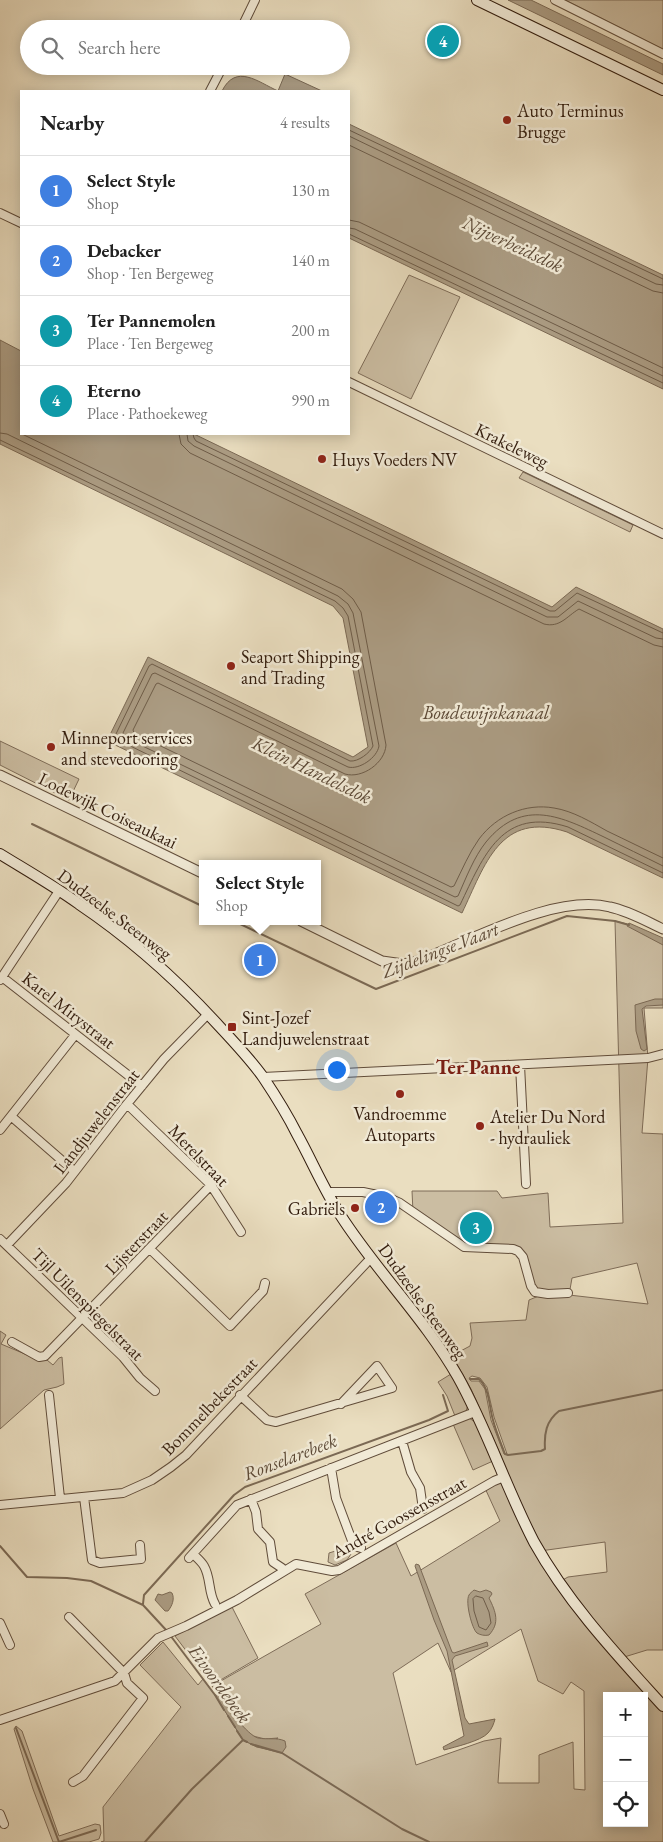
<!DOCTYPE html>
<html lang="en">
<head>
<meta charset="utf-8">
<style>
  body { margin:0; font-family:"EB Garamond",serif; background:#f6f6f6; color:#222 }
  .controls { position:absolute; right:15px; bottom:15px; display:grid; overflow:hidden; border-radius:0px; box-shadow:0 2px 12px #0003 }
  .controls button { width:45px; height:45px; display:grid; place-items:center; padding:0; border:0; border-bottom:1px solid #e0e0e0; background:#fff; color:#222; font:25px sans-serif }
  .you { position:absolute; left:336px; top:1069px; width:18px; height:18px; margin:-12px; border:4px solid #fff; border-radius:50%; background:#1a73e8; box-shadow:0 0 0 8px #1a73e833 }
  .badge { display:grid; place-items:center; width:32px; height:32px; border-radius:50%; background:#8f2418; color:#fff; font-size:16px; font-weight:700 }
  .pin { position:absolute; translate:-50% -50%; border:2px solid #fff; box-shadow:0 1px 5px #0006 }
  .popup { position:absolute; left:199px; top:860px; width:122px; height:65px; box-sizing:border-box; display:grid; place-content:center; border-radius:0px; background:#fff; filter:drop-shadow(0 1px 4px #0005); font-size:16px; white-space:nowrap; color:#767676 }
  .popup b { font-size:19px; color:#222 }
  .popup::after { content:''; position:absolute; left:50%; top:100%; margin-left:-10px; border:10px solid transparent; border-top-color:#fff }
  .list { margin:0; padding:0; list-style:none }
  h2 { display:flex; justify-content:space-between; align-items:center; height:65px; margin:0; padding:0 20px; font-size:21px }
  h2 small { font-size:16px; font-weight:400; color:#767676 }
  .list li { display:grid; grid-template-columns:32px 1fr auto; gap:15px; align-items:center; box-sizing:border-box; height:70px; padding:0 20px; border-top:1px solid #e0e0e0 }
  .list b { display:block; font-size:19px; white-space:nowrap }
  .list p { margin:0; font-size:16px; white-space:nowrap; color:#767676 }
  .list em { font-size:16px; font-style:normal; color:#767676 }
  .icon { flex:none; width:28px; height:28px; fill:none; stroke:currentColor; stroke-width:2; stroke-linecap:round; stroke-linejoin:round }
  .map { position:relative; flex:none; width:663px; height:1842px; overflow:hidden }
  .search { position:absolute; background:#fff; box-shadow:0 2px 12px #0003; left:20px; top:20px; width:330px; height:55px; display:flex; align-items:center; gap:12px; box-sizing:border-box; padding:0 18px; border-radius:28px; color:#767676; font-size:19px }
  .panel { position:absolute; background:#fff; box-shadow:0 2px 12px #0003; left:20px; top:90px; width:330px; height:345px; border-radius:0px }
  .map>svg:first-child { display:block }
  .green { fill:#cbbda2; stroke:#7e6c58; fill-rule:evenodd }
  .water { fill:#ab9c83; stroke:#7b6954 }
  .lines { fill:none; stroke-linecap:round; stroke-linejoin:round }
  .shore { stroke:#6e5c48; stroke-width:1 }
  .stream { stroke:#7b6954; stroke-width:2 }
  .minor-casing { stroke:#604c3a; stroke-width:10 }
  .tertiary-casing { stroke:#604c3a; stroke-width:11 }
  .secondary-casing { stroke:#321c0d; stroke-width:12 }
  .minor { stroke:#f1ead6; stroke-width:8 }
  .tertiary { stroke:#f1ead6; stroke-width:9 }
  .secondary { stroke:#f1ead6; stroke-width:10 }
  .poi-dot { fill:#8f2418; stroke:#f1ead6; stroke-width:2 }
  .labels { text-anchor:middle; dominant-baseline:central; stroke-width:5; stroke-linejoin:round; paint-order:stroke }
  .poi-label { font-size:18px; fill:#321c0d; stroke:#f1ead6; text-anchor:start }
  .street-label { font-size:18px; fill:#321c0d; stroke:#f1ead6 }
  .water-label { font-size:19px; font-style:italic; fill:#5c4936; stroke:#f1ead6 }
  .quarter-label { font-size:20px; font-weight:bold; fill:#7a1f14; stroke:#f1ead6 }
</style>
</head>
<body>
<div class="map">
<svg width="663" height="1842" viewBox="0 0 663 1842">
  <rect width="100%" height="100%" fill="#eadec0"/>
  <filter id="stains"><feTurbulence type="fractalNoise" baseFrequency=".004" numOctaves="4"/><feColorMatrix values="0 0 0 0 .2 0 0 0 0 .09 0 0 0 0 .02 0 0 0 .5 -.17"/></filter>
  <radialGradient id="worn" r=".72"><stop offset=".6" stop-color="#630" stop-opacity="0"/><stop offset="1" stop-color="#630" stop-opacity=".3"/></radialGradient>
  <path class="green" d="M 565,0 L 663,0 L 663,49 Z
    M 409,275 L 460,297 L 411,399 L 358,373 Z
    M 523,472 L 633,525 L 630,532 L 519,478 Z
    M 0,741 L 79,779 L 69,800 L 0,765 Z
    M 615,921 L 627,924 L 663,941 L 663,1008 L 644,1008 L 648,1058 L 642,1133 L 663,1134 L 663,1650 L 647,1650 L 621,1658 L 663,1706 L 663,1842 L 101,1842 L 104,1841 L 103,1807 L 181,1707 L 140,1665 L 163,1642 L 198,1685 L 203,1679 L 215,1695 L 243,1740 L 257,1747 L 278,1738 L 265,1739 L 249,1735 L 212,1686 L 321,1624 L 305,1594 L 396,1543 L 411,1576 L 500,1521 L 484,1486 L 504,1477 L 496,1459 L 501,1456 L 471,1389 L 454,1359 L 456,1357 L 455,1354 L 470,1346 L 472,1338 L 470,1323 L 526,1320 L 529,1300 L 541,1295 L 535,1292 L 518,1251 L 471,1249 L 413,1212 L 412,1191 L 497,1191 L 502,1198 L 548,1193 L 550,1227 L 623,1223 ZM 637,1263 L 648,1304 L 569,1295 L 572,1278 ZM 472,1376 L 480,1378 L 487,1387 L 494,1417 L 507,1454 L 504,1454 L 491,1420 L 485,1389 L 479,1381 L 471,1381 L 469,1378 ZM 605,1542 L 607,1572 L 568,1577 L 559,1582 L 540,1551 ZM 521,1629 L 538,1681 L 563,1694 L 571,1682 L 584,1691 L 585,1790 L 574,1789 L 573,1742 L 539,1755 L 539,1783 L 498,1783 L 501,1738 L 484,1741 L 416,1765 L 393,1673 L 438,1643 L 451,1672 ZM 607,1696 L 644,1696 L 644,1823 L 607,1823 Z
    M 0,1331 L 6,1335 L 1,1344 L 37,1359 L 47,1360 L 53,1365 L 59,1358 L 62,1357 L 64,1384 L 57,1387 L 44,1390 L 0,1429 Z
    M 451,1374 L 468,1405 L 466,1411 L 455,1416 L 447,1396 L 438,1382 Z
    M 469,1418 L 475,1422 L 493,1461 L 473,1470 L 453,1424 Z
    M 345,1548 L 351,1554 L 347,1560 L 335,1565 L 328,1562 L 329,1553 Z
    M 232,1607 L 258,1658 L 212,1685 L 175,1636 Z
    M 16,1726 L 22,1731 L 59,1836 L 95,1824 L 100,1825 L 101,1833 L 99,1839 L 89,1842 L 53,1842 L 33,1789 L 14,1729 Z"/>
  <path class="water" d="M 508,0 L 531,0 L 663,64 L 663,75 Z
    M 285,74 L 322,91 L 222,91 C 236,63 258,82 278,91 Z
    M 349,124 L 663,275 L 663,389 L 349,238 Z
    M 0,340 L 21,351 L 21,434 L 194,434 L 552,607 L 576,587 L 663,629 L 663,878 L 567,832 C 500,810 485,865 462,913 L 107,741 L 148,657 L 353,757 L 368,747 L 343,618 L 333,606 L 0,444 Z
    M 629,923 L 663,938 L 663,945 L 627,926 Z
    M 655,999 L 663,999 L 663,1005 L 646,1006 L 642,1009 L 647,1049 L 644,1051 L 641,1049 L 636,1031 L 635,1005 Z
    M 416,1564 L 419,1565 L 452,1652 L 454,1653 L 487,1642 L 488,1646 L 455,1656 L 452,1660 L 465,1718 L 469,1724 L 495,1719 C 494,1723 492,1729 488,1733 C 481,1741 455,1747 444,1750 L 443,1747 L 464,1736 L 447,1651 L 434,1620 L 415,1566 Z
    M 474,1590 L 480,1592 L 486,1590 L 491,1592 L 492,1594 L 489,1598 C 496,1612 500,1623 489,1635 C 485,1636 480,1635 477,1633 C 472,1629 465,1602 469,1595 C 470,1593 472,1592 474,1590 Z
    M 170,1592 L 172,1593 C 175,1599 172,1606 168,1611 L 165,1611 L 155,1600 L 158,1594 L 162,1595 Z
    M 215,1695 L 219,1695 C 226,1706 247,1735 258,1738 C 268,1740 276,1737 285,1741 L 286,1747 L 282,1753 L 257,1747 L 243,1740 Z"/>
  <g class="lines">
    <path class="shore" d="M 349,130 L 663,279
      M 349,136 L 656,284 L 663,285
      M 349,145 L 653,291 L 663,293
      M 349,220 L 359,222 L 663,368
      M 349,228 L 355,229 L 663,376
      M 349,234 L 663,383
      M 0,433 L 7,434 L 338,596 L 348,604 L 353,613 L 379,746 C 377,758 359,770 348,767 L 155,673 L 152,674 L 123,733 L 124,737 L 455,897 L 458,896 C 466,878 474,857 486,842 C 523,797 562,817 604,837 C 624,847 643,856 663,866
      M 22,434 L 342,589 L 353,599 L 361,612 L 386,745 C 385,763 362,779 345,774 L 158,683 L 156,684 L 133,730 L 134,733 L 451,887 L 454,886 C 462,870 469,853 479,839 C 497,815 526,803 554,808 C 573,811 591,822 607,831 C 626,840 644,849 663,858
      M 179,434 L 181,444 L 190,453 L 544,624 C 560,628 567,616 579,609 L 654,645 L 663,647
      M 187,434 L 188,441 L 194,446 L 547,617 L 558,617 L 578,601 L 656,638 L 663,639
      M 193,434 L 194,438 L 196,441 L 550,611 L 555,611 L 577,593 L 663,633
      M 0,440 L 335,601 L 343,608 L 348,616 L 373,746 C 370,753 358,762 350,761 L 152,664 L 149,666 L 115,736 L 116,739 L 458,906 L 460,905 C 484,855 502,806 568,827 L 663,873
      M 476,1596 L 483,1598 L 489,1612 L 491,1623 L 486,1630 L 479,1627 L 474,1611 L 473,1599 Z"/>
    <path class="stream" d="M 32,824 L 202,906
      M 234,921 L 376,989 L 567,916 L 615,921 L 629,925
      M 470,1379 L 479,1379 C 490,1389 489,1407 493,1420 C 496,1432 501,1443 505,1454 L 508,1455 L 541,1451 L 545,1449 C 544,1434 546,1421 559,1411 L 663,1390
      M 0,1546 L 27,1577 L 67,1578 L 91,1581 L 143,1605 L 167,1631
      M 143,1604 L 144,1595 L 234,1495 L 245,1487 L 429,1420 L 448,1411 L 443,1395
      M 170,1635 L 215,1695 L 224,1710
      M 228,1716 L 235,1727
      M 16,1728 L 59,1842 L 96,1830
      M 237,1731 L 243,1740 L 247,1742
      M 251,1744 L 282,1753 L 402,1829 L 429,1842
      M 145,1842 L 192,1789 L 243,1740"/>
    <g class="minor-casing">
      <path id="minor" d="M 555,0 L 663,54
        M 241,29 L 255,0
        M 210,91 L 223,66
        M 0,213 L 21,223
        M 349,382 L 663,534
        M 2,977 L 142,1086
        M 0,980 L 59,891
        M 520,1065 L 526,1184
        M 263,1077 L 648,1058 L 663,1054
        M 127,1104 L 211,1185 L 241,1232
        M 12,1117 L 74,1171
        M 0,1130 L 75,1035
        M 327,1192 L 363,1192 L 387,1197 L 400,1203 L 464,1247 L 513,1249 L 518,1251 L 523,1257 L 531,1286 L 535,1292 L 548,1294 L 568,1293
        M 0,1239 L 123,1357 L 140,1378 L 155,1391
        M 7,1245 L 66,1183 L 127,1104 L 164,1059 L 208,1014
        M 150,1249 L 230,1326 L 263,1291 L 265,1283
        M 12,1342 L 39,1357 L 45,1356 L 211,1185
        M 49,1395 L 60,1498
        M 240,1395 L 267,1420 L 276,1422 L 392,1388 L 377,1366 L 341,1404
        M 402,1441 L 411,1472 L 420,1488 L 423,1509
        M 331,1468 L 336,1498 L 354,1546 L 361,1548
        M 84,1497 L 92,1560 L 100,1563 L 141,1559 L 140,1545
        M 251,1499 L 256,1512 L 258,1529 L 270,1542 L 273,1562 L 282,1568
        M 0,1505 L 123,1493 L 152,1480 L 171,1467 L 186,1455 L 371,1258
        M 193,1554 C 197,1558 201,1561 204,1566 C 211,1578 208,1592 215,1604
        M 189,1558 L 237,1505 L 475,1412
        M 69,1617 L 124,1673 L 127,1683 L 143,1698 L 83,1776 L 73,1782
        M 0,1623 L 10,1645
        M 0,1720 L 115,1681 L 158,1638 L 186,1626 L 237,1600 L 296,1564 L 332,1571 L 339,1570 L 494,1481 L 504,1477
        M 0,1814 L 4,1824"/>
    </g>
    <g class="tertiary-casing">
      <path id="tertiary" d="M 0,775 L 202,873
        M 301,921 L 382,961 L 403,964 L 414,962 C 468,943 553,893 610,907 C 629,911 646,921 663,929"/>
    </g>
    <g class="secondary-casing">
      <path id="secondary" d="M 477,0 L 663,90
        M 0,854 C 26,870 54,886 79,904 C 131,939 178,981 220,1027 C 235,1043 250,1059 263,1077 C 275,1095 287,1114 297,1134 C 312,1161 324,1190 341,1216 C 377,1272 425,1319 458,1377 C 487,1429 506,1488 534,1542 C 568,1603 616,1654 663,1706"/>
    </g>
    <use href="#minor" class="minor"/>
    <use href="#tertiary" class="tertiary"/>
    <use href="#secondary" class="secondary"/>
  </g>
  <g class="poi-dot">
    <circle cx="507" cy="120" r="5"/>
    <circle cx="322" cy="459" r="5"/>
    <circle cx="231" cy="666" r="5"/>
    <circle cx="51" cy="747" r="5"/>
    <rect x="227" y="1022" width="10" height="10" rx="2.5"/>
    <circle cx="400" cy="1094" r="5"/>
    <circle cx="480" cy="1126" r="5"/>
    <circle cx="355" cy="1208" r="5"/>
  </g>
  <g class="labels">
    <g class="poi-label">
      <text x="517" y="110">Auto Terminus<tspan x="517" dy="21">Brugge</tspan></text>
      <text x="332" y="459">Huys Voeders NV</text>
      <text x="241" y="656">Seaport Shipping<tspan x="241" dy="21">and Trading</tspan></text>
      <text x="61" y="737">Minneport services<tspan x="61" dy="21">and stevedooring</tspan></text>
      <text x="242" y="1017">Sint-Jozef<tspan x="242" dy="21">Landjuwelenstraat</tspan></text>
      <text x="400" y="1113" text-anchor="middle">Vandroemme<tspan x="400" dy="21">Autoparts</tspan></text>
      <text x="490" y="1116">Atelier Du Nord<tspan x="490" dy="21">- hydrauliek</tspan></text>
      <text x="345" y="1208" text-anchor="end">Gabriëls</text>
    </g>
    <g class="street-label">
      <text transform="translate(512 445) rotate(26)">Krakeleweg</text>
      <text transform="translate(108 810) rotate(26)">Lodewijk Coiseaukaai</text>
      <text transform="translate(115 914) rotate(37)">Dudzeelse Steenweg</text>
      <text transform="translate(69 1010) rotate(38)">Karel Mirystraat</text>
      <text transform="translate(96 1121) rotate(-52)">Landjuwelenstraat</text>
      <text transform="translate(199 1155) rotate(46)">Merelstraat</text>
      <text transform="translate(136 1242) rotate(-46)">Lijsterstraat</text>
      <text transform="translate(423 1301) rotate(54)">Dudzeelse Steenweg</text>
      <text transform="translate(88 1304) rotate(45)">Tijl Uilenspiegelstraat</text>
      <text transform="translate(209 1406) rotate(-46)">Bommelbekestraat</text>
      <text transform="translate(399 1517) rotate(-29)">André Goossensstraat</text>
    </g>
    <g class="water-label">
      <text transform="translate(513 244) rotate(25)">Nijverheidsdok</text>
      <text x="486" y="712">Boudewijnkanaal</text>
      <text transform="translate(312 770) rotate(26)">Klein Handelsdok</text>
      <text transform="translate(440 950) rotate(-21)">Zijdelingse Vaart</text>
      <text transform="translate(290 1457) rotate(-21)">Ronselarebeek</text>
      <text transform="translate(220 1684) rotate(54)">Eivoordebeek</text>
    </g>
    <g class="quarter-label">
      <text x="478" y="1067">Ter Panne</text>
    </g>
  </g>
  <rect width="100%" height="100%" filter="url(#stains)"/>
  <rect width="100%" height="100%" fill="url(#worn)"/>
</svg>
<div class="controls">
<button>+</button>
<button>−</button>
<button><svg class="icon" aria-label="locate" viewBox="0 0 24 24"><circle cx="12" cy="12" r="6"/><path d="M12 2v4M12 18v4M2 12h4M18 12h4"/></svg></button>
</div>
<div class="you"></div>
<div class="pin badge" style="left:260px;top:960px;background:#3f7fe0">1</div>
<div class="popup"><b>Select Style</b>Shop</div>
<div class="pin badge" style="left:381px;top:1207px;background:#3f7fe0">2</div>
<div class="pin badge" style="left:476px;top:1228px;background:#0f9aa8">3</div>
<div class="pin badge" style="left:443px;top:41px;background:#0f9aa8">4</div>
<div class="search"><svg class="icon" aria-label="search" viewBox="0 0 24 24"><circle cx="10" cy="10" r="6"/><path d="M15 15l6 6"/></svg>Search here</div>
<section class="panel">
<h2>Nearby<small>4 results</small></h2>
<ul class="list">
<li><span class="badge" style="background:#3f7fe0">1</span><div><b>Select Style</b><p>Shop</p></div><em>130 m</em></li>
<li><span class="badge" style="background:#3f7fe0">2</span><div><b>Debacker</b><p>Shop · Ten Bergeweg</p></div><em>140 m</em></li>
<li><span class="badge" style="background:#0f9aa8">3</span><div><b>Ter Pannemolen</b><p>Place · Ten Bergeweg</p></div><em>200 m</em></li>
<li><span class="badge" style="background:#0f9aa8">4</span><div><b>Eterno</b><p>Place · Pathoekeweg</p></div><em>990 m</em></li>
</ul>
</section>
</div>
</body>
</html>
